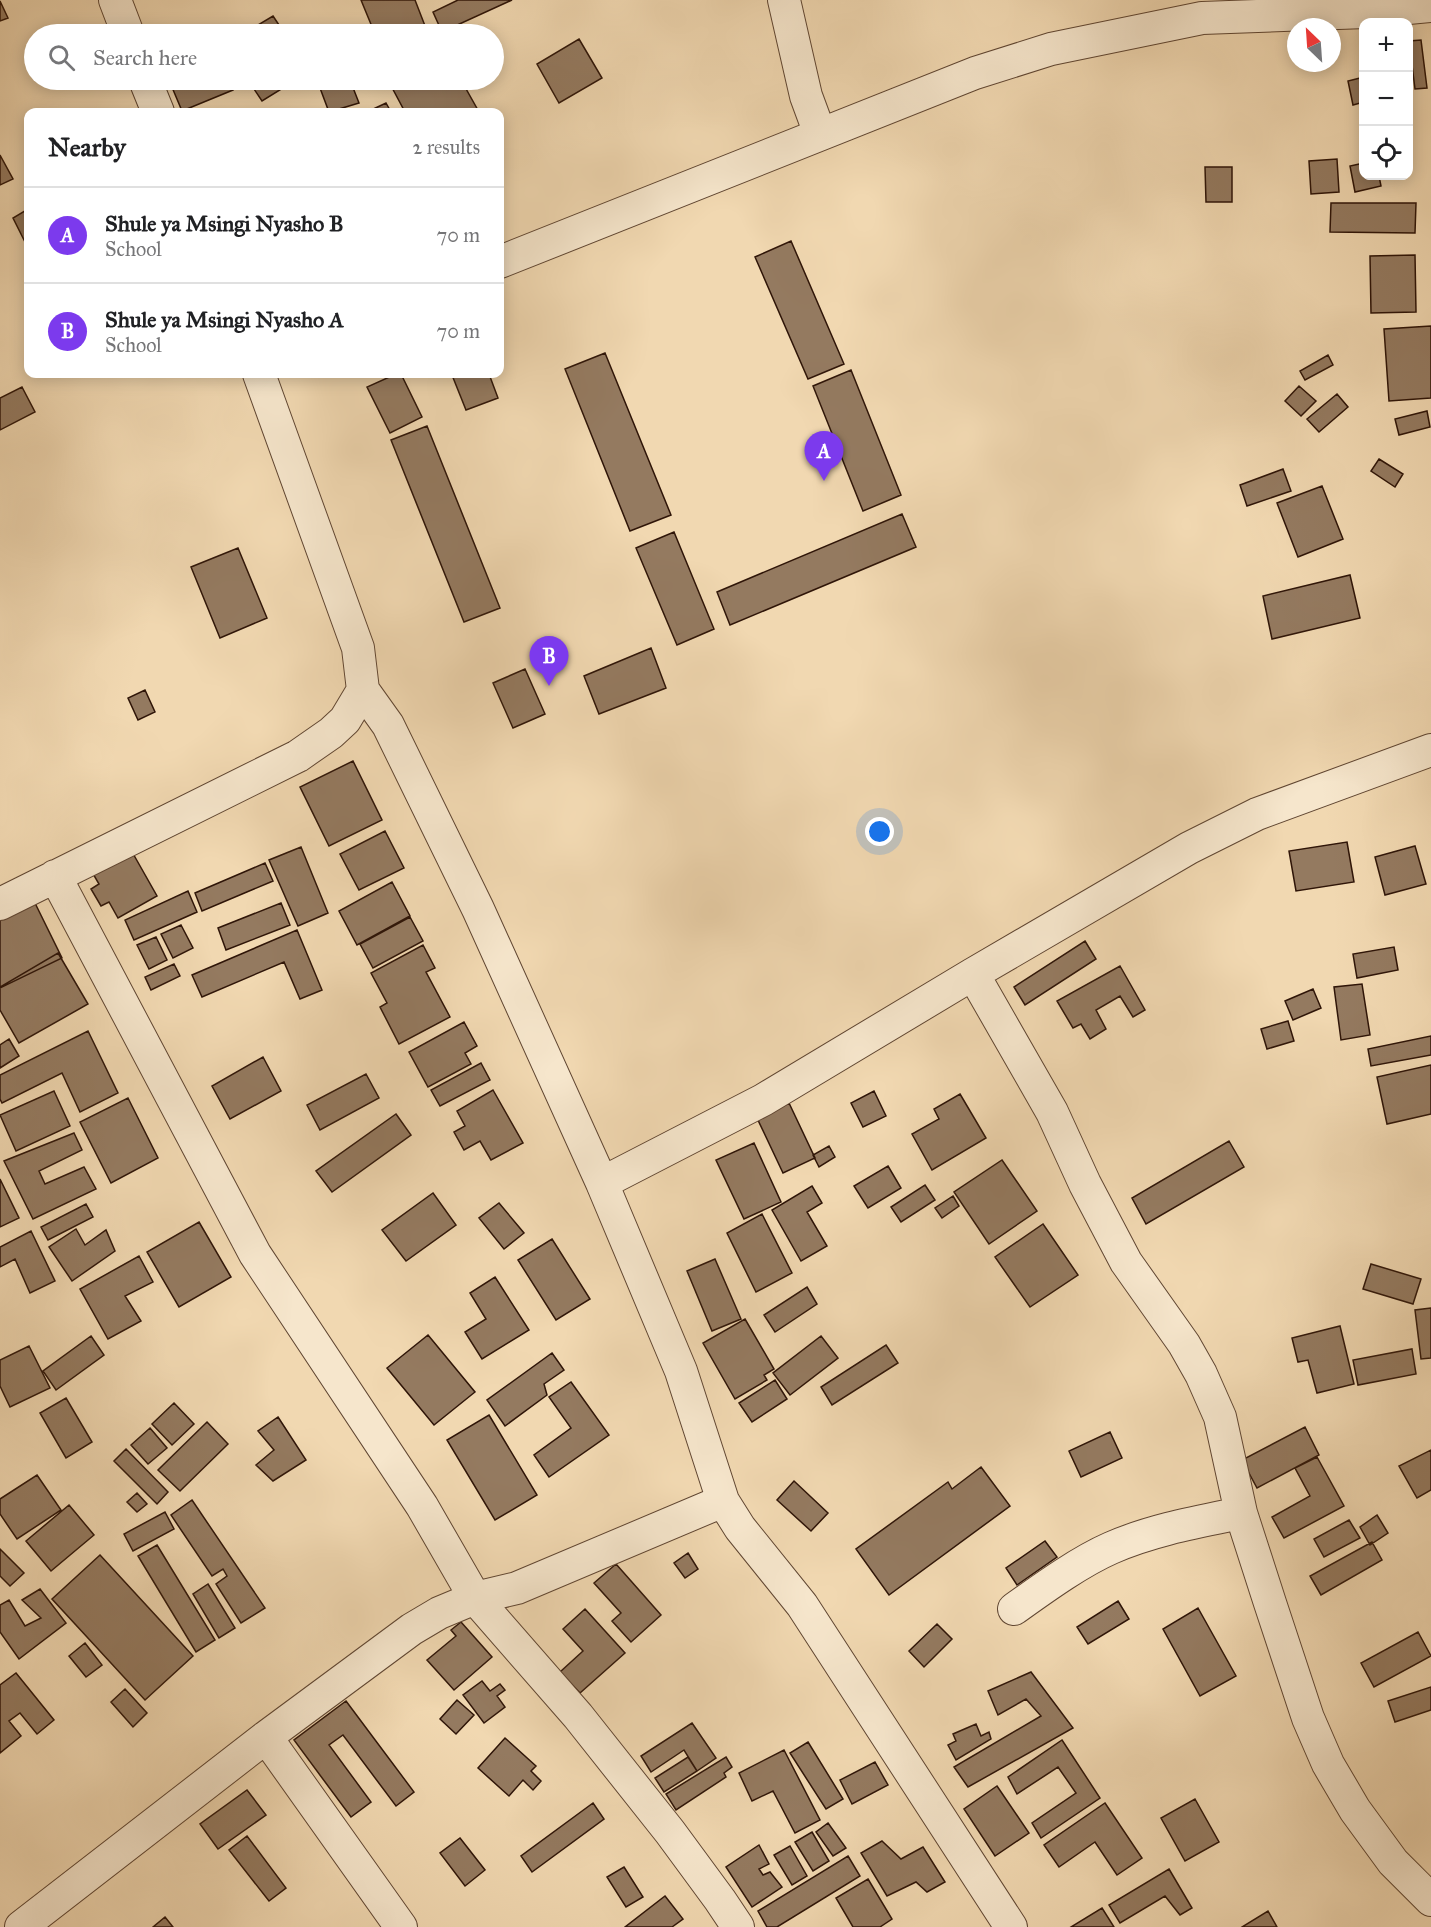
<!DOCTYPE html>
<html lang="en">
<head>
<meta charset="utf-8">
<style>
  body { margin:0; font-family:"IM FELL Great Primer",serif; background:#f6f6f6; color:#202124 }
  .controls { position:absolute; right:18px; top:18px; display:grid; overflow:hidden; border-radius:12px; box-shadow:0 3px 15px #0003 }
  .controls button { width:54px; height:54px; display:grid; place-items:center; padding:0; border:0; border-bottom:2px solid #e0e0e0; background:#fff; color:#202124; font:30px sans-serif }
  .compass { position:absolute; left:1287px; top:18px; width:54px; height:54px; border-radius:50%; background:#fff; box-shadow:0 3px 15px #0003; rotate:335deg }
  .you { position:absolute; left:880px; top:832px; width:21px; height:21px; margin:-15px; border:4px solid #fff; border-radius:50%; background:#1a73e8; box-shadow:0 0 0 9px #1a73e833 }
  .badge { display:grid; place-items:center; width:39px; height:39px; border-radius:50%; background:#7c3aed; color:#fff; font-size:20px; font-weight:700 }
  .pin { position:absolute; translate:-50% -50px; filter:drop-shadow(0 2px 3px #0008) }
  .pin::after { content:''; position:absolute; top:32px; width:21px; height:18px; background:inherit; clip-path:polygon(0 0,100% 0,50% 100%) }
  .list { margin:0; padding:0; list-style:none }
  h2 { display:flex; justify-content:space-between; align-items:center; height:78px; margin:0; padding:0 24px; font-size:26px }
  h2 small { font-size:20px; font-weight:400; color:#757577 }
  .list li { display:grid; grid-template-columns:39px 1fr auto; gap:18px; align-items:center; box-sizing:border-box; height:96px; padding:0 24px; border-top:2px solid #e0e0e0 }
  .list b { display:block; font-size:22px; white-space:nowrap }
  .list p { margin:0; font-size:20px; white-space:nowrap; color:#757577 }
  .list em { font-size:20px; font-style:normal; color:#757577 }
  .icon { flex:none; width:33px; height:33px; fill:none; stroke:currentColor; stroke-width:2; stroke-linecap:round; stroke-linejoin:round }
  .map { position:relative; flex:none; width:1431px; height:1927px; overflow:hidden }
  .search { position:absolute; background:#fff; box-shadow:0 3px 15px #0003; left:24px; top:24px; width:480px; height:66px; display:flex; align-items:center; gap:15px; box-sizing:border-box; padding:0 21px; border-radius:33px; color:#757577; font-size:22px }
  .panel { position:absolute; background:#fff; box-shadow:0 3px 15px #0003; left:24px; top:108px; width:480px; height:270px; border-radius:12px }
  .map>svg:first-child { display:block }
  .building { fill:#947a60; stroke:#2f1508; stroke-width:1.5 }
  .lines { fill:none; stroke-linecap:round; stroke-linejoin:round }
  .street-casing { stroke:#604632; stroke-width:34 }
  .street { stroke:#f6e6cc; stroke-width:32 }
</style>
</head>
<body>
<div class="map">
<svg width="1431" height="1927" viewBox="0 0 1431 1927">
  <rect width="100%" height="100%" fill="#f1d8b1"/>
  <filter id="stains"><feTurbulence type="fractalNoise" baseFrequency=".00333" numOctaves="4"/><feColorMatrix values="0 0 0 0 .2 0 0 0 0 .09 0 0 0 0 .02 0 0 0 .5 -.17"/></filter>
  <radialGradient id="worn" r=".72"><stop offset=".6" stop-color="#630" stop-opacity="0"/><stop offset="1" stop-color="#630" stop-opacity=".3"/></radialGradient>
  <path class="building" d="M 361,0 L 415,0 L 427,31 L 418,34 L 375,34 Z
    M 458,0 L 512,0 L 442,32 L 433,12 Z
    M 0,1 L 8,18 L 0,21 Z
    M 273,16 L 285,34 L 243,34 Z
    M 579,39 L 602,78 L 559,103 L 537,64 Z
    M 1421,40 L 1427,88 L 1415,89 L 1409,41 Z
    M 1364,77 L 1364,102 L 1353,105 L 1348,81 Z
    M 169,80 L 229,80 L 233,90 L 182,111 Z
    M 248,80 L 296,80 L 262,101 Z
    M 317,80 L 350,80 L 359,103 L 329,112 Z
    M 388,80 L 461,80 L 479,112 L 405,112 Z
    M 386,103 L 391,112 L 367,112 Z
    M 0,155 L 13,179 L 0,185 Z
    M 1337,159 L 1339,192 L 1311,194 L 1309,161 Z
    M 1364,163 L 1364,176 L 1379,176 L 1381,186 L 1355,192 L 1350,166 Z
    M 1205,167 L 1232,167 L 1232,202 L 1206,202 Z
    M 1331,203 L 1416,203 L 1415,233 L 1330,232 Z
    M 28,209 L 28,248 L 13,218 Z
    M 791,241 L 844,364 L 808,379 L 755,257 Z
    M 1415,255 L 1416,312 L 1371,313 L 1370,256 Z
    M 1431,326 L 1431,398 L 1389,401 L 1384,329 Z
    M 605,353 L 671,515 L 630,531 L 565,369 Z
    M 1328,355 L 1333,365 L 1305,380 L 1300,371 Z
    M 851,370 L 901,495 L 863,511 L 813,386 Z
    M 396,374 L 401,374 L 422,417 L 390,433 L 367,387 Z
    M 456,374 L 489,374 L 498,398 L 466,410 L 452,375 Z
    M 1299,386 L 1316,401 L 1301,416 L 1285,401 Z
    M 22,387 L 35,412 L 0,430 L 0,398 Z
    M 1337,394 L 1348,407 L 1319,432 L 1307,419 Z
    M 1427,411 L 1430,427 L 1399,435 L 1395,419 Z
    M 427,426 L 500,608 L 464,622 L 391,440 Z
    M 1379,459 L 1403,474 L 1395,487 L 1371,471 Z
    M 1283,469 L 1291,491 L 1247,506 L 1240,485 Z
    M 1322,486 L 1343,539 L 1298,557 L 1277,503 Z
    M 902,514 L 916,547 L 730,625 L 717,592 Z
    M 674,532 L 714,629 L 677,645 L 636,548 Z
    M 238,548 L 267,618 L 220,638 L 191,567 Z
    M 1350,575 L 1360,618 L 1272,639 L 1263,596 Z
    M 651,648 L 666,688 L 599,714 L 584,676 Z
    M 525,669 L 545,714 L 513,728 L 493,683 Z
    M 145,690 L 155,712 L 138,720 L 128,698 Z
    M 353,761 L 382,820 L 329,846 L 300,787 Z
    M 385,831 L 404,868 L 359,890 L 340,854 Z
    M 1347,842 L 1354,882 L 1296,891 L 1289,851 Z
    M 1415,846 L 1426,884 L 1385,895 L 1375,857 Z
    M 301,847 L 328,913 L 298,926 L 269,860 Z
    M 131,850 L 157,896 L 118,918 L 109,902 L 101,906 L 91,889 L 99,884 L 92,872 Z
    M 265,863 L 273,881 L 202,911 L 195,893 Z
    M 392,882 L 410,916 L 357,945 L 339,911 Z
    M 188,891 L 197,912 L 134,940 L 125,920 Z
    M 33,899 L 62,958 L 0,988 L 0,915 Z
    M 281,903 L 290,925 L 226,950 L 218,928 Z
    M 410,917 L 423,941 L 373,968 L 360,944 Z
    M 181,925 L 193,948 L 173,958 L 161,934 Z
    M 297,930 L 322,990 L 300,999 L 284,962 L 202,997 L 192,975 Z
    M 156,937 L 167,960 L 149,969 L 137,945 Z
    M 1085,941 L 1096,959 L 1025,1005 L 1014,987 Z
    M 423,945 L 435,968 L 426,972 L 450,1017 L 399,1044 L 380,1007 L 387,1003 L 371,973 Z
    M 1394,947 L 1398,970 L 1357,978 L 1353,954 Z
    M 58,953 L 88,1004 L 19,1043 L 0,1010 L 0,987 Z
    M 174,964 L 180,976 L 151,990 L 145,977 Z
    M 1120,966 L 1145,1010 L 1133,1017 L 1120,996 L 1096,1010 L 1106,1029 L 1090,1039 L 1081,1024 L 1073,1028 L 1057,1001 Z
    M 1362,984 L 1370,1035 L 1341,1040 L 1334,987 Z
    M 1313,989 L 1321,1008 L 1293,1020 L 1285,1001 Z
    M 1288,1021 L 1294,1041 L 1267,1049 L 1261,1029 Z
    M 464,1022 L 477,1046 L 465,1053 L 471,1064 L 428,1087 L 409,1052 Z
    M 88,1031 L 118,1093 L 80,1112 L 62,1073 L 2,1103 L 0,1099 L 0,1075 Z
    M 1431,1036 L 1431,1055 L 1371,1066 L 1368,1049 Z
    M 9,1039 L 19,1056 L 0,1068 L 0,1045 Z
    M 263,1057 L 281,1091 L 230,1119 L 212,1086 Z
    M 481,1063 L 490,1080 L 440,1106 L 431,1090 Z
    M 1431,1065 L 1431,1114 L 1387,1124 L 1377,1077 Z
    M 366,1074 L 379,1098 L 320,1130 L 307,1105 Z
    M 493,1090 L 523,1143 L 491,1160 L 480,1141 L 464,1150 L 454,1132 L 465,1126 L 457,1111 Z
    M 54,1091 L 70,1126 L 16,1151 L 0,1115 Z
    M 874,1091 L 886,1116 L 863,1127 L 851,1103 Z
    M 960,1094 L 986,1138 L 932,1170 L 912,1134 L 939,1119 L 934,1109 Z
    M 128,1098 L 158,1158 L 111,1183 L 80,1122 Z
    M 789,1103 L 815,1158 L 783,1173 L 757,1118 Z
    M 396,1114 L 411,1135 L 332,1192 L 316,1171 Z
    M 74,1133 L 82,1150 L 39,1171 L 45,1184 L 84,1167 L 96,1189 L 33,1219 L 4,1161 Z
    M 1229,1141 L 1244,1167 L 1146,1224 L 1132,1198 Z
    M 754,1143 L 781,1202 L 744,1219 L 716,1160 Z
    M 829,1146 L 835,1157 L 819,1167 L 813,1155 Z
    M 1002,1160 L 1037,1211 L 989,1244 L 954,1192 Z
    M 888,1166 L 901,1188 L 868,1208 L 854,1186 Z
    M 0,1179 L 19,1218 L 0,1227 Z
    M 925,1185 L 935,1200 L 901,1222 L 891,1207 Z
    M 812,1186 L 822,1203 L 807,1212 L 827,1246 L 801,1261 L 772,1210 Z
    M 433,1193 L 456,1225 L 406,1261 L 382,1230 Z
    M 953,1196 L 959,1206 L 942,1218 L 935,1208 Z
    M 499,1203 L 524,1233 L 504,1249 L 479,1218 Z
    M 86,1204 L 93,1217 L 48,1240 L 41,1227 Z
    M 762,1214 L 792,1273 L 756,1292 L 727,1233 Z
    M 199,1222 L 231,1277 L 179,1307 L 147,1252 Z
    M 1043,1224 L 1078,1275 L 1030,1307 L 995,1257 Z
    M 76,1229 L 85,1245 L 106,1230 L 115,1251 L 72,1281 L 49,1247 Z
    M 31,1231 L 55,1281 L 30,1293 L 15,1259 L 0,1267 L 0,1247 Z
    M 552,1239 L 590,1299 L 556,1320 L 518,1260 Z
    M 139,1256 L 153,1282 L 125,1296 L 141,1321 L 108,1339 L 80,1289 Z
    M 715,1259 L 741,1319 L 712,1331 L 687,1271 Z
    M 1371,1264 L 1421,1279 L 1413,1304 L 1363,1289 Z
    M 495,1277 L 529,1330 L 482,1359 L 465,1332 L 486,1319 L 470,1293 Z
    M 807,1287 L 817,1304 L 775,1332 L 764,1315 Z
    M 1431,1308 L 1431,1358 L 1421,1359 L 1415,1310 Z
    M 745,1319 L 774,1369 L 764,1375 L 767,1380 L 735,1399 L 703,1343 Z
    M 1340,1326 L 1354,1384 L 1317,1393 L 1308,1360 L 1298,1362 L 1292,1338 Z
    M 428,1335 L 475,1392 L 434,1425 L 387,1368 Z
    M 91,1336 L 104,1355 L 56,1390 L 43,1371 Z
    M 821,1336 L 838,1358 L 790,1395 L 773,1373 Z
    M 886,1345 L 898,1363 L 832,1405 L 821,1387 Z
    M 29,1346 L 50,1388 L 10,1407 L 0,1386 L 0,1360 Z
    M 1412,1349 L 1416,1374 L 1358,1385 L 1353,1360 Z
    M 552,1353 L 564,1370 L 544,1384 L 547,1395 L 505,1426 L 487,1400 Z
    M 775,1380 L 787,1399 L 752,1422 L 739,1403 Z
    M 571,1382 L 609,1435 L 549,1477 L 534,1455 L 571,1428 L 549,1397 Z
    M 66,1398 L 92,1442 L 66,1458 L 40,1413 Z
    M 174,1403 L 194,1424 L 172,1445 L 152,1424 Z
    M 489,1415 L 537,1495 L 495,1520 L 447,1440 Z
    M 278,1417 L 306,1460 L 273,1481 L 256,1465 L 274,1450 L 258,1431 Z
    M 207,1422 L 228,1444 L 180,1491 L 158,1470 Z
    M 1305,1427 L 1319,1455 L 1257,1488 L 1242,1460 Z
    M 150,1428 L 167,1448 L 148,1464 L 131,1445 Z
    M 1110,1432 L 1122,1458 L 1081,1477 L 1069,1451 Z
    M 126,1449 L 168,1492 L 157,1504 L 114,1461 Z
    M 1431,1450 L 1431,1490 L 1417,1498 L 1399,1466 Z
    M 1317,1457 L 1344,1506 L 1284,1538 L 1272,1517 L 1310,1496 L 1295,1468 Z
    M 981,1467 L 1010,1506 L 889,1595 L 856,1549 L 948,1482 L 952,1489 Z
    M 37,1475 L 61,1510 L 17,1539 L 0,1514 L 0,1499 Z
    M 794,1481 L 828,1513 L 811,1531 L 777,1500 Z
    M 137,1493 L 147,1504 L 137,1512 L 127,1502 Z
    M 192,1500 L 265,1608 L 241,1623 L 216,1584 L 227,1576 L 223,1569 L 212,1576 L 171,1515 Z
    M 69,1505 L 94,1535 L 51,1571 L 26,1541 Z
    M 165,1512 L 174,1529 L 133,1551 L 124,1534 Z
    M 1377,1515 L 1388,1533 L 1370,1545 L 1360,1527 Z
    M 1349,1520 L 1360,1538 L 1324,1557 L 1314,1539 Z
    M 1045,1541 L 1057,1557 L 1017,1585 L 1006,1568 Z
    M 1372,1542 L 1382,1560 L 1321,1595 L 1310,1576 Z
    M 157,1545 L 215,1640 L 196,1652 L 138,1556 Z
    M 0,1549 L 24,1573 L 10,1586 L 0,1576 Z
    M 688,1553 L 698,1569 L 685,1578 L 674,1563 Z
    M 100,1555 L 193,1656 L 145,1700 L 52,1599 Z
    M 616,1564 L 661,1615 L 631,1642 L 612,1621 L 621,1613 L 594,1583 Z
    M 208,1584 L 235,1628 L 219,1638 L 193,1594 Z
    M 40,1589 L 66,1623 L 19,1659 L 0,1632 L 0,1605 L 9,1600 L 25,1626 L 41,1618 L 22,1600 Z
    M 1118,1601 L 1129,1619 L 1088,1644 L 1077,1627 Z
    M 1198,1608 L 1236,1676 L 1200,1696 L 1163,1629 Z
    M 585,1609 L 625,1653 L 580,1693 L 560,1672 L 583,1651 L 563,1629 Z
    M 461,1622 L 492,1657 L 454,1690 L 427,1660 L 456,1636 L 451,1630 Z
    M 937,1624 L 952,1639 L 924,1667 L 909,1651 Z
    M 1418,1632 L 1431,1656 L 1374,1687 L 1361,1663 Z
    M 85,1643 L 102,1665 L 86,1677 L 69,1656 Z
    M 1031,1672 L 1073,1728 L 968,1787 L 954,1767 L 1041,1716 L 1026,1699 L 998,1715 L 988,1691 Z
    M 16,1673 L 54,1720 L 37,1734 L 20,1713 L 9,1721 L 21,1736 L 0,1753 L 0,1685 Z
    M 482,1681 L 490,1691 L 500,1684 L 505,1690 L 497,1696 L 505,1707 L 484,1723 L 463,1695 Z
    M 1431,1687 L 1431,1710 L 1395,1722 L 1388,1701 Z
    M 125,1689 L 147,1713 L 133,1727 L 111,1702 Z
    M 457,1700 L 474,1715 L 456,1734 L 440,1719 Z
    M 346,1701 L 414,1792 L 396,1806 L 343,1735 L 329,1745 L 371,1802 L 351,1817 L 294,1740 Z
    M 692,1723 L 716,1758 L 697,1771 L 684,1750 L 651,1772 L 641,1756 Z
    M 976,1724 L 981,1736 L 989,1732 L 991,1739 L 956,1760 L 948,1745 L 956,1741 L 953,1734 Z
    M 505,1738 L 536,1766 L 531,1771 L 541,1781 L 533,1790 L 523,1780 L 509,1796 L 478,1768 Z
    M 1062,1740 L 1100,1798 L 1041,1838 L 1032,1823 L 1076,1793 L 1058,1767 L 1017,1794 L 1008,1777 Z
    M 808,1742 L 843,1799 L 826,1809 L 790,1753 Z
    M 784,1750 L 820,1820 L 795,1833 L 773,1791 L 752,1801 L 739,1773 Z
    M 688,1757 L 697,1771 L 664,1792 L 655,1778 Z
    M 726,1757 L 732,1767 L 724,1773 L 726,1777 L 676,1810 L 666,1794 Z
    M 875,1762 L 888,1785 L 852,1804 L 840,1780 Z
    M 997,1786 L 1029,1833 L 995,1856 L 964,1809 Z
    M 247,1790 L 266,1815 L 218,1849 L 200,1824 Z
    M 1195,1799 L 1219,1842 L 1185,1861 L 1161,1818 Z
    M 593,1803 L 604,1819 L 532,1872 L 521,1856 Z
    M 1105,1803 L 1142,1858 L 1117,1875 L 1095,1842 L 1059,1867 L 1044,1845 Z
    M 828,1823 L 846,1848 L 833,1856 L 816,1832 Z
    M 812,1832 L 829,1861 L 813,1871 L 795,1842 Z
    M 247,1836 L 286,1888 L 269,1901 L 229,1850 Z
    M 460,1838 L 485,1870 L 465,1886 L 440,1853 Z
    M 882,1841 L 901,1859 L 923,1847 L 945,1882 L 927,1892 L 916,1882 L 887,1896 L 861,1853 Z
    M 759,1845 L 769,1864 L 759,1869 L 763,1875 L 770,1872 L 782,1887 L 752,1907 L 726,1867 Z
    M 790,1846 L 807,1876 L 792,1885 L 774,1855 Z
    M 848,1856 L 860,1876 L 777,1927 L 767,1927 L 758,1911 Z
    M 624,1867 L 643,1897 L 626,1907 L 607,1877 Z
    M 1169,1869 L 1192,1908 L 1180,1915 L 1165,1896 L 1120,1923 L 1109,1905 Z
    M 868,1879 L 892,1919 L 880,1927 L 853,1927 L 836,1898 Z
    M 665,1896 L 683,1919 L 672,1927 L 625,1927 Z
    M 1102,1908 L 1114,1927 L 1071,1927 Z
    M 1268,1911 L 1277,1927 L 1242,1927 Z
    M 165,1917 L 173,1927 L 153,1927 Z"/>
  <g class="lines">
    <g class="street-casing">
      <path id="street" d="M 115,0 L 128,34
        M 784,0 L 806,96 L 820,134
        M 145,80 L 158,112
        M 500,262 L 975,73 L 1051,49 L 1202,18 L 1366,12 L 1431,6
        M 363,690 L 388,725 L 478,909 L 602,1183 L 681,1371 L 723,1501 L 740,1528 L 802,1605 L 1011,1927
        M 55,876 L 255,1254 L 422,1506 L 475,1598 L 578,1716 L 670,1832 L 720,1900 L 738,1927
        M 0,904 L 298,756 L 331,733 L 345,720 L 363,690 L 358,648 L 259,374
        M 973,974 L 1052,1112 L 1085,1184 L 1126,1262 L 1184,1344 L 1201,1374 L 1220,1417 L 1241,1513 L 1270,1603 L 1308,1718 L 1328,1764 L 1355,1810 L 1393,1862 L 1431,1900
        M 602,1183 L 763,1100 L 973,974 L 1189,848 L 1257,814 L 1431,750
        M 1014,1609 C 1042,1589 1079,1562 1111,1548 C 1152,1530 1197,1522 1241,1513
        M 266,1737 L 401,1927
        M 21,1927 L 266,1737 L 412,1629 L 439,1613 L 475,1598 L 517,1588 L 723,1501"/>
    </g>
    <use href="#street" class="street"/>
  </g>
  <rect width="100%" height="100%" filter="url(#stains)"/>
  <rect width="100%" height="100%" fill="url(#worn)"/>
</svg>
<div class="controls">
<button>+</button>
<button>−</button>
<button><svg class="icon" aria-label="locate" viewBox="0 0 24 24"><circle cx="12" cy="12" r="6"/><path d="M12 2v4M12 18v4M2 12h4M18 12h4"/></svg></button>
</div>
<svg class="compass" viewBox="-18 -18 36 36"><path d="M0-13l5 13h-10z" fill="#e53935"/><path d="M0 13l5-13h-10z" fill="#757577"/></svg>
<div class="you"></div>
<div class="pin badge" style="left:824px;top:481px">A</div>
<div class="pin badge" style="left:549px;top:686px">B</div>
<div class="search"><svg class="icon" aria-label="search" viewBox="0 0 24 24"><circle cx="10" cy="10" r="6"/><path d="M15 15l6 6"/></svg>Search here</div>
<section class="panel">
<h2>Nearby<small>2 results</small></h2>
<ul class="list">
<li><span class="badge">A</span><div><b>Shule ya Msingi Nyasho B</b><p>School</p></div><em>70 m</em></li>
<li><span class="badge">B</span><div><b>Shule ya Msingi Nyasho A</b><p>School</p></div><em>70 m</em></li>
</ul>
</section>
</div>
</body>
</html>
